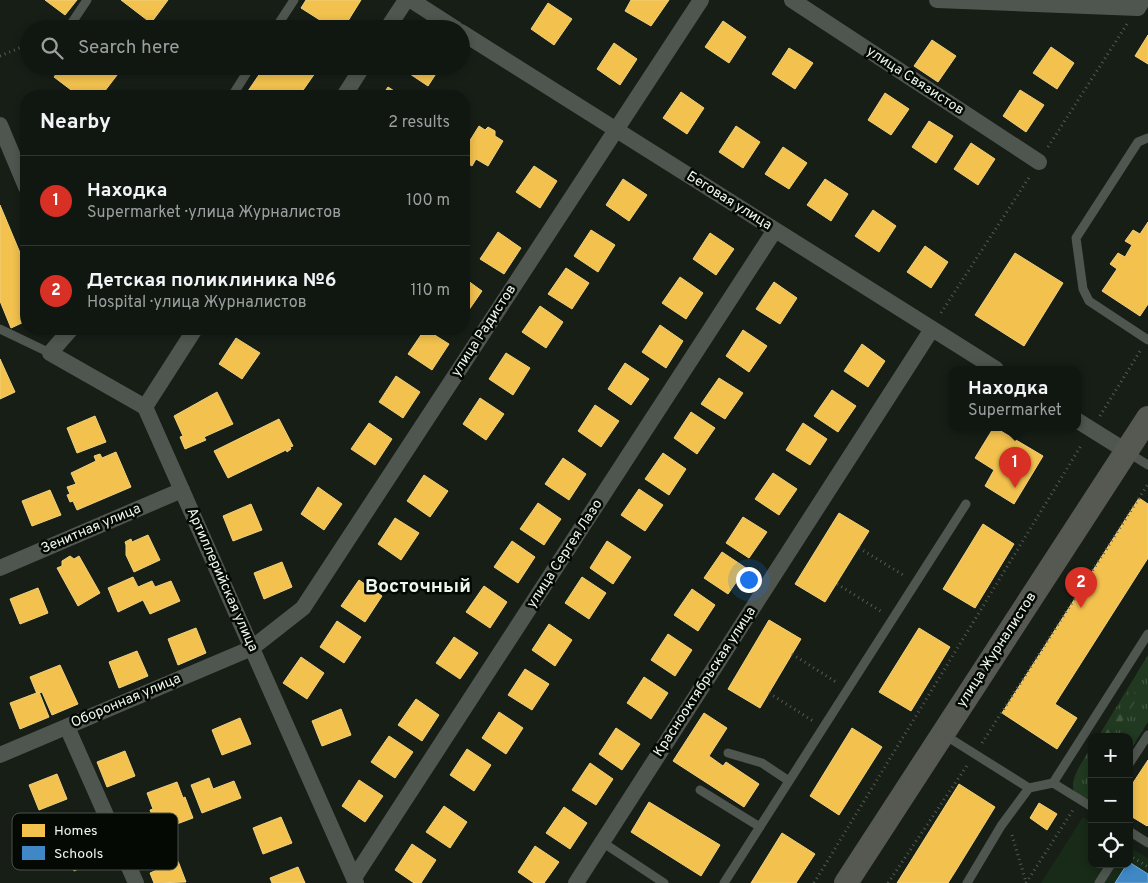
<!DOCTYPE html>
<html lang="en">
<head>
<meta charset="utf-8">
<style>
  body { margin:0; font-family:Overpass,sans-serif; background:#1e231e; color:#f1f3f6 }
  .controls { position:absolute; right:15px; bottom:15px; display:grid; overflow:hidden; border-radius:10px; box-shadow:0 2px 8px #0003 }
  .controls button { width:45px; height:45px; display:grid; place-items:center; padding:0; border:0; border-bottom:1px solid #303530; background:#101610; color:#f1f3f6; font:25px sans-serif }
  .you { position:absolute; left:748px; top:579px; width:18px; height:18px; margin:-12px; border:4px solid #fff; border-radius:50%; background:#1a73e8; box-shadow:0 0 0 8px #1a73e833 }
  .badge { display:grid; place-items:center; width:32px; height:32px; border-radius:50%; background:#d93025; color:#fff; font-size:16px; font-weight:700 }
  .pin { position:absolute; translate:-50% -41px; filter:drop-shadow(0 1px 2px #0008) }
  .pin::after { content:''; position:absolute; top:26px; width:18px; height:15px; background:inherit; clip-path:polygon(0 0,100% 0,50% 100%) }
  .popup { position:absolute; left:949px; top:366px; width:132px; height:65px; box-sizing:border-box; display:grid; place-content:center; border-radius:10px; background:#101610; filter:drop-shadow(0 1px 4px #0005); font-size:16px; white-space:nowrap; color:#9c9f9f }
  .popup b { font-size:19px; color:#f1f3f6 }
  .popup::after { content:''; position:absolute; left:50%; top:100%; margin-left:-10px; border:10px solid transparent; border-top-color:#101610 }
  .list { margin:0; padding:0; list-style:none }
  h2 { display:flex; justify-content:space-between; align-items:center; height:65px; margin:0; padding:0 20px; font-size:21px }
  h2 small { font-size:16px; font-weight:400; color:#9c9f9f }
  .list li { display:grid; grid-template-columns:32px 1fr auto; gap:15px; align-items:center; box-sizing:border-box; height:90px; padding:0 20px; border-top:1px solid #303530 }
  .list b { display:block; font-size:19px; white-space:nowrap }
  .list p { margin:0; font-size:16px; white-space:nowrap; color:#9c9f9f }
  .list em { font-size:16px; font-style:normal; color:#9c9f9f }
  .icon { flex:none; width:28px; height:28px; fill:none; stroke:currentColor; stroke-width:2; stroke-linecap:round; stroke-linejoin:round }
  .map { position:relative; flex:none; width:1148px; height:883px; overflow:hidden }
  .search { position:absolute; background:#101610; box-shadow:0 2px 8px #0003; left:20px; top:20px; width:450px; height:55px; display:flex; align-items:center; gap:12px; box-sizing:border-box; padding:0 18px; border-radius:28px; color:#9c9f9f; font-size:19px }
  .panel { position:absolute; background:#101610; box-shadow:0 2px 8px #0003; left:20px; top:90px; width:450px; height:245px; border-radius:20px }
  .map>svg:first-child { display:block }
  .built { fill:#182a18 }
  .grass { fill:url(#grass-tufts) }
  .forest { fill:url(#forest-firs) }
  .homes { fill:#f2c14e; stroke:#f0d17d }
  .schools { fill:#3f88c5; stroke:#73a9d1 }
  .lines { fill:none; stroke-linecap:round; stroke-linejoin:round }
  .path { stroke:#565b56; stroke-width:3; stroke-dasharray:1 4; stroke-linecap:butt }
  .lane { stroke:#4f554f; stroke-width:9 }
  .street { stroke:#4f554f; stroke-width:16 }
  .secondary { stroke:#565952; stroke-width:24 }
  .labels { text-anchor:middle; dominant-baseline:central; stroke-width:5; stroke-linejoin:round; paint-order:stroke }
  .street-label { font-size:14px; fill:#ecf6ec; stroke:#040904 }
  .district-label { font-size:19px; font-weight:bold; fill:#ecf6ec; stroke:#040904 }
  .key { fill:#040904; stroke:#4a504a; stroke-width:1 }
  .key-label { font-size:14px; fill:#ecf6ec }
</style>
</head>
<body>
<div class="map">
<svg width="1148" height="883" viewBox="0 0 1148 883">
  <defs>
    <pattern id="grass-tufts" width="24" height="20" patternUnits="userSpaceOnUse" patternTransform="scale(1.25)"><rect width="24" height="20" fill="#203920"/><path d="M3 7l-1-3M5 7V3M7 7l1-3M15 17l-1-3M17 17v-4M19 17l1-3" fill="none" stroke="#415641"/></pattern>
    <pattern id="forest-firs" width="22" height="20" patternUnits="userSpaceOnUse" patternTransform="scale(1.25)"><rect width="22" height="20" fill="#203920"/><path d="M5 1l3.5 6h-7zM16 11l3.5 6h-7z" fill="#415641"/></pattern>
  </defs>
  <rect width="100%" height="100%" fill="#161e16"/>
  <path class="built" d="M 1083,817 L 1092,823 L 1092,864 L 1129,864 L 1129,847 L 1148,858 L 1148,883 L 1041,883 Z"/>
  <path class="grass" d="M 1148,655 L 1148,722 L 1129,752 L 1129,737 L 1098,737 Z
    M 1092,746 L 1092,799 C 1054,798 1083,761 1092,746 Z"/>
  <path class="forest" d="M 1131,690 L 1138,697 L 1112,737 L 1103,737 Z"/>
  <path class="homes" d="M 45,0 L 77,0 L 65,15 Z
    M 121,0 L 168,0 L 151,23 Z
    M 306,0 L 361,0 L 343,29 L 334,29 L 301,8 Z
    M 631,0 L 669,0 L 651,26 L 625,11 Z
    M 548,3 L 572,19 L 554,45 L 531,29 Z
    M 723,21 L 746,37 L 729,63 L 705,47 Z
    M 1148,35 L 1148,64 L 1135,56 Z
    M 932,40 L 956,56 L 938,82 L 914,66 Z
    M 614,43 L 637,59 L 620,85 L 597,69 Z
    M 1051,47 L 1074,63 L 1057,89 L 1033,73 Z
    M 789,48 L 813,63 L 795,89 L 772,74 Z
    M 62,66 L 124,66 L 101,96 L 79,96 L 54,77 Z
    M 265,66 L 320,66 L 299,96 L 256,96 L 248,91 Z
    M 406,66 L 441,66 L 428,86 L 404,70 Z
    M 388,87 L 402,96 L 382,96 Z
    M 1020,90 L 1044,105 L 1026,132 L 1003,116 Z
    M 681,92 L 704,108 L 687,134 L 663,118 Z
    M 885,93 L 909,109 L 891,135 L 868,120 Z
    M 929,121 L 953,136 L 936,163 L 912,147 Z
    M 479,126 L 485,130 L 488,127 L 495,131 L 495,136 L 503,141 L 488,166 L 476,159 L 472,166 L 464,161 L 464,150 Z
    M 736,126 L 760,142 L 743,168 L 719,152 Z
    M 971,143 L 995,159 L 978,185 L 954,169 Z
    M 783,147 L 807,163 L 789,189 L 765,174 Z
    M 534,166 L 557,181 L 540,208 L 516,192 Z
    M 623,179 L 647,195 L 629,221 L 606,205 Z
    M 825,179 L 848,194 L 831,221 L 807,205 Z
    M 0,205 L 26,267 L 26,321 L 11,328 L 0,301 Z
    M 873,210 L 896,226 L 879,252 L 855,236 Z
    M 1148,222 L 1148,304 L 1140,316 L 1102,291 L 1117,269 L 1110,264 L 1118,253 L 1125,257 L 1132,245 L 1125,241 L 1133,230 L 1140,234 Z
    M 591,230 L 615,245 L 598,272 L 574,256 Z
    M 498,232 L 521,248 L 504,274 L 480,259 Z
    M 710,233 L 734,249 L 716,275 L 693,259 Z
    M 925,246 L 948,262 L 931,288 L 907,272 Z
    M 1015,253 L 1063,283 L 1024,346 L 975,315 Z
    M 566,268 L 589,283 L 572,309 L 548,294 Z
    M 680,277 L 703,293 L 686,319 L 662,303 Z
    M 464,278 L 482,291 L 464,317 Z
    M 774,282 L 797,298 L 780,324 L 756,309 Z
    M 540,306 L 563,322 L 546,348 L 522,332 Z
    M 660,325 L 683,341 L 666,368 L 642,352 Z
    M 425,329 L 449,344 L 432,370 L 408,354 Z
    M 743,330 L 767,346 L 749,372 L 726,356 Z
    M 236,338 L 260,353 L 242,379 L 219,364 Z
    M 862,344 L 885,361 L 868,387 L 844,371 Z
    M 506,353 L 530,368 L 513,395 L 489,379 Z
    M 0,359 L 15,392 L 0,399 Z
    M 625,363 L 649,379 L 631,405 L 608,389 Z
    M 396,376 L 420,392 L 403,418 L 379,402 Z
    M 719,378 L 743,393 L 725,419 L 701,404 Z
    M 832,390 L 856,406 L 838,432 L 814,416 Z
    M 217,392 L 233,424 L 204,437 L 206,440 L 185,449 L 180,437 L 183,436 L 174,416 Z
    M 480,398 L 504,414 L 486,440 L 463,424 Z
    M 595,405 L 619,421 L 601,447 L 578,431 Z
    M 691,412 L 715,428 L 697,454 L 674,438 Z
    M 95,416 L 106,442 L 77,453 L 67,428 Z
    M 279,419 L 293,446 L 290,447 L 291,449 L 287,452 L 286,450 L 228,478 L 214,451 Z
    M 369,423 L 392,439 L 375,465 L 351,449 Z
    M 803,423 L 827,439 L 810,465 L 786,450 Z
    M 994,427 L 1043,456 L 1014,504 L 985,486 L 994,470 L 975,458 Z
    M 116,452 L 131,487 L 77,510 L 73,501 L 70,502 L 67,495 L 70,494 L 67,487 L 76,484 L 71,473 L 96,461 L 94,456 L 100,454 L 102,458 Z
    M 663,453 L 686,469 L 669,495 L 645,479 Z
    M 563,458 L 586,474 L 569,500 L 545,484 Z
    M 773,473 L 797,489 L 779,515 L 755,499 Z
    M 424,475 L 448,491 L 430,517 L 407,501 Z
    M 318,487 L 342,504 L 324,530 L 301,514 Z
    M 639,489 L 663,505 L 645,531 L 621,515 Z
    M 50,490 L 61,515 L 32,526 L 22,501 Z
    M 1139,498 L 1148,504 L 1148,558 L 1055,704 L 1077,718 L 1057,749 L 1002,713 Z
    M 538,503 L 561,519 L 544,545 L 520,529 Z
    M 251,504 L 262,530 L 233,541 L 223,516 Z
    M 839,513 L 869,531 L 825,602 L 795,584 Z
    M 743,517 L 767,532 L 749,558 L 726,543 Z
    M 395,518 L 419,533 L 401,560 L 378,544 Z
    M 983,524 L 1014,544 L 975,608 L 943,589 Z
    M 148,535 L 160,560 L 134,572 L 126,555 L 126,545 L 125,542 L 131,539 L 132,542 Z
    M 512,541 L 535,557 L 518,583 L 494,567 Z
    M 607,541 L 631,557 L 613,584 L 590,568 Z
    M 722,552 L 746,568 L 728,594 L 704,578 Z
    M 70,556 L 74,559 L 79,556 L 100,593 L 78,606 L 57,568 L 62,566 L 62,561 Z
    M 282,562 L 292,587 L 264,599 L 254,573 Z
    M 133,577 L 138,587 L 152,581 L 155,587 L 171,581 L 180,601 L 150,614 L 143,600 L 118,612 L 108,588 Z
    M 582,577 L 606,593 L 589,619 L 565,603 Z
    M 359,580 L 382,596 L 365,622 L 341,606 Z
    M 484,586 L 507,602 L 490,628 L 466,612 Z
    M 38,588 L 48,613 L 20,624 L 10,599 Z
    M 692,589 L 715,605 L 698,631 L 674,615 Z
    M 769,620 L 801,639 L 760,708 L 728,689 Z
    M 337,621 L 361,637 L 344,663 L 320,647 Z
    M 549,624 L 572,640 L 555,666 L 532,650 Z
    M 196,628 L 206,653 L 178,665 L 168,639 Z
    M 919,628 L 950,647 L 911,711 L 879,692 Z
    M 668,634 L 692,650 L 675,676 L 651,660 Z
    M 454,637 L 478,653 L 460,679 L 436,663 Z
    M 137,651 L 148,676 L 119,688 L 109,662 Z
    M 301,657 L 324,673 L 307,699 L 283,683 Z
    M 60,665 L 78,704 L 52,715 L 42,692 L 37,694 L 30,677 Z
    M 525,669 L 549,684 L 532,710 L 508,695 Z
    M 644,677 L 668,693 L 651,719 L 627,703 Z
    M 39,692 L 49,717 L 20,729 L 10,703 Z
    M 416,699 L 439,715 L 422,741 L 398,725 Z
    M 341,709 L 351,735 L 322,746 L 312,721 Z
    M 499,712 L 523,728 L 506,754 L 482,738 Z
    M 704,713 L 727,728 L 709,756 L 723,766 L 726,762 L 759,784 L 744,807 L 673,761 Z
    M 240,718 L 251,744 L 222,755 L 212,730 Z
    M 616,728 L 640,744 L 622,770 L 599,754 Z
    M 852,728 L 882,747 L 839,815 L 810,796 Z
    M 389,736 L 413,752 L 395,778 L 371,762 Z
    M 467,749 L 491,765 L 474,791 L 450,775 Z
    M 125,751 L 135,776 L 107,787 L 97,762 Z
    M 1148,760 L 1148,825 L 1147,826 L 1129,815 L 1129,789 Z
    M 590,763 L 613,779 L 596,805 L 572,790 Z
    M 57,774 L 67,799 L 39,810 L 29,785 Z
    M 209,778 L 213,789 L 234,781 L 241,798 L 202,813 L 191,785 Z
    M 359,780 L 383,796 L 365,822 L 342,806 Z
    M 177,782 L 183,798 L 185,797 L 193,818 L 158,831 L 150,810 L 153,809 L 147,793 Z
    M 959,784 L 995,807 L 955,872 L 948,883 L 897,883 Z
    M 649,802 L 720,845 L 701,876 L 631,832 Z
    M 1039,803 L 1057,814 L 1047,830 L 1030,818 Z
    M 444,806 L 467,822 L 450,848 L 426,832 Z
    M 564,807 L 587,823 L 570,849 L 546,833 Z
    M 281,817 L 292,843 L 263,854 L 253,828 Z
    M 782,833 L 815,854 L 796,883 L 751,883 Z
    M 92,834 L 102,859 L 74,871 L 64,845 Z
    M 412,844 L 436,860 L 421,883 L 414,883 L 395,870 Z
    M 535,846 L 559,862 L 544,883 L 534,883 L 518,872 Z
    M 178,861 L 186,882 L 154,883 L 150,873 Z
    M 298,867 L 305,883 L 272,883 L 270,878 Z"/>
  <path class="schools" d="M 1129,862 L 1148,874 L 1148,883 L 1115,883 L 1127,864 L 1129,864 Z"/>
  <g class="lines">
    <path class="path" d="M 0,56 L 29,44
      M 1048,147 L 1127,24
      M 941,313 L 1030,176
      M 1100,416 L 1140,351
      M 859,548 L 905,576
      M 837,584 L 882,612
      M 792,654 L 836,682
      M 769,693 L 813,721
      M 982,743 L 1148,484
      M 1012,835 L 1026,882
      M 1129,855 L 1148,867
      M 814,883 L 1082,444
      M 888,883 L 968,764
      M 1026,883 L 1073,810"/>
    <path class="lane" d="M 69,27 L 87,0
      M 275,29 L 294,0
      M 232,96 L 251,66
      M 1148,138 L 1138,142 L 1076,238 L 1083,289 L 1089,301 L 1148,340
      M 0,329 L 50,353
      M 1127,452 L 1148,465
      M 943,734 L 1029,788 L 1053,783 L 1092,807
      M 728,753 L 762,763 L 789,781
      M 1129,764 L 1148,735
      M 1053,783 L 1148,634
      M 700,790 L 760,827
      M 1129,831 L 1148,843
      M 602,842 L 664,883
      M 724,883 L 966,504
      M 967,883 L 1001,826 L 1029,788
      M 1099,883 L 1111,864"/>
    <path class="street" d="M 411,0 L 456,29
      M 792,0 L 1039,162
      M 937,0 L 1138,8 L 1143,0
      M 387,29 L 406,0
      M 461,32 L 996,369
      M 344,96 L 363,66
      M 0,125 L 26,187
      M 71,329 L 50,353 L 145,407 L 356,883
      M 145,407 L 195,329
      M 1078,421 L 1126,451
      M 0,568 L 182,490
      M 67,727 L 136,883
      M 0,755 L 252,648 L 303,608 L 701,0
      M 354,878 L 775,230
      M 576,883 L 932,329"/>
    <path class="secondary" d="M 846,883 L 1148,418"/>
  </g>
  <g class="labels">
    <g class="street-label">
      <text transform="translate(915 81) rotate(33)">улица Связистов</text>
      <text transform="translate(729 201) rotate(32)">Беговая улица</text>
      <text transform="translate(484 331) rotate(-57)">улица Радистов</text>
      <text transform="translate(91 529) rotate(-23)">Зенитная улица</text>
      <text transform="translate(565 554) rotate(-57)">улица Сергея Лазо</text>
      <text transform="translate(222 580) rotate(66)">Артиллерийская улица</text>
      <text transform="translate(997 650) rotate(-57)">улица Журналистов</text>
      <text transform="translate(705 682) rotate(-57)">Краснооктябрьская улица</text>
      <text transform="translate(126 701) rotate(-23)">Оборонная улица</text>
    </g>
    <g class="district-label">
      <text x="418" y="587">Восточный</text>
    </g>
  </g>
  <rect x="12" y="813" width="166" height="57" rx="8" class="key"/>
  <rect x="22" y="824" width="23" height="13" fill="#f2c14e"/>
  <rect x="22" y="846" width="23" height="14" fill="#3f88c5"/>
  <g class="key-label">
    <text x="54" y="835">Homes</text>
    <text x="54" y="858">Schools</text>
  </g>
</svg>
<div class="controls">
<button>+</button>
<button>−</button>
<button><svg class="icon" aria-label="locate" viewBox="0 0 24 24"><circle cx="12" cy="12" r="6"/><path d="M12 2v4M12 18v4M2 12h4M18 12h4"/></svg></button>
</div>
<div class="you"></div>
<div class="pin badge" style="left:1015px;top:488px">1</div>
<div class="popup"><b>Находка</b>Supermarket</div>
<div class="pin badge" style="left:1081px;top:608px">2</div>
<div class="search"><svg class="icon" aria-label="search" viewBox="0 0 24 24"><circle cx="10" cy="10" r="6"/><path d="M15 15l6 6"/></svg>Search here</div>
<section class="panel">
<h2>Nearby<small>2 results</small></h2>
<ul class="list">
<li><span class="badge">1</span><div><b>Находка</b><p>Supermarket · улица Журналистов</p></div><em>100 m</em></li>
<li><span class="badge">2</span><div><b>Детская поликлиника №6</b><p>Hospital · улица Журналистов</p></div><em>110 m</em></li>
</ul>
</section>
</div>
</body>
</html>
